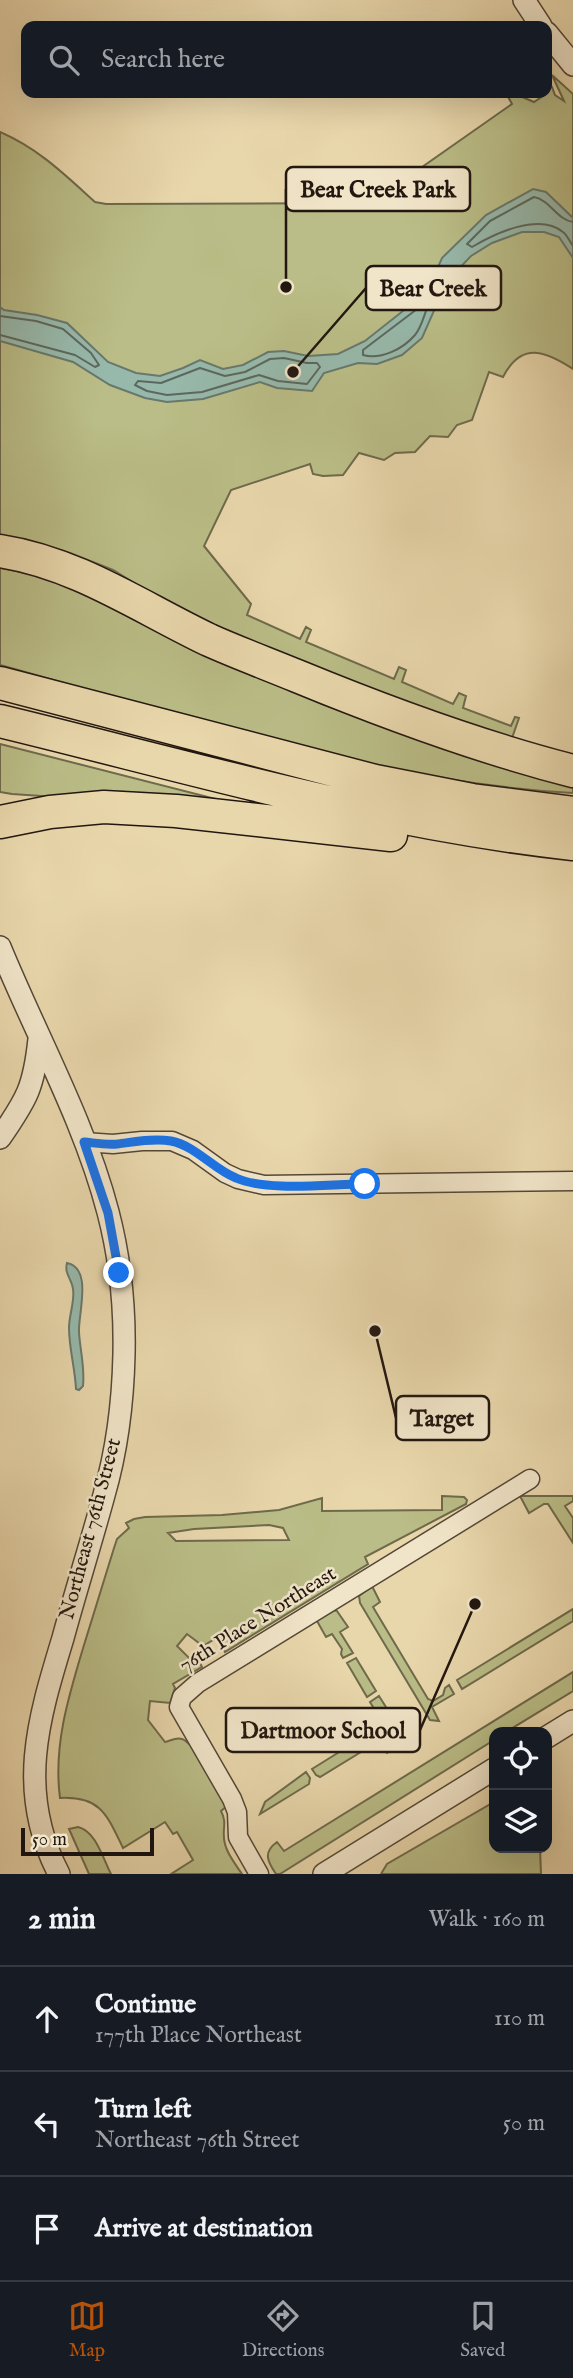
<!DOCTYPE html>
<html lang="en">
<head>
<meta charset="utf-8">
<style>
  body { margin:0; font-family:"IM FELL English",serif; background:#20242c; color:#f1f3f6 }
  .controls { position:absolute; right:21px; bottom:21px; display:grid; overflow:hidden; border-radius:14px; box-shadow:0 7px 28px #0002 }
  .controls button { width:63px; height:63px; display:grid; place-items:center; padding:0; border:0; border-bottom:2px solid #363941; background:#171b24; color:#f1f3f6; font:35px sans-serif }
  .scale { position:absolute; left:21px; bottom:18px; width:133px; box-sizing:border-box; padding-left:7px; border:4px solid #221710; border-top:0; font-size:19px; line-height:24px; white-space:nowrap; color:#221710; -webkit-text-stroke:5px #f1e5c9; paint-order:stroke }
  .stop { position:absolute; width:21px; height:21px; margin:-16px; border:5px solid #1a73e8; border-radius:50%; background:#fff }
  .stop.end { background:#1a73e8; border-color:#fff; box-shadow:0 2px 7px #0008 }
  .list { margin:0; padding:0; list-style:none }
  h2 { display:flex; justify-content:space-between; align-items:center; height:91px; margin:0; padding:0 28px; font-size:30px }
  h2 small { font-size:23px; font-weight:400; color:#9ea1a6 }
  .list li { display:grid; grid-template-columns:46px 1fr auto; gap:21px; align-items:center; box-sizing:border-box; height:105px; padding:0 28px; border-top:2px solid #363941 }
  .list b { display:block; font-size:26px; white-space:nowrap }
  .list p { margin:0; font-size:23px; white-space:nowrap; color:#9ea1a6 }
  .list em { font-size:23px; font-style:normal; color:#9ea1a6 }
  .icon { flex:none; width:38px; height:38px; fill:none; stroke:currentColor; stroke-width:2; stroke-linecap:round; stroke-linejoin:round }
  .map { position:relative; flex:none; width:573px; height:1874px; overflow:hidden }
  .search { position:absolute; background:#171b24; box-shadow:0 7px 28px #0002; left:21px; right:21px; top:21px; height:77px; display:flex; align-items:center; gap:18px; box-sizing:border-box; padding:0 24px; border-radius:14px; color:#9ea1a6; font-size:26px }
  .sheet { height:406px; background:#171b24 }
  nav { display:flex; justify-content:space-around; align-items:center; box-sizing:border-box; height:98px; border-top:2px solid #363941; background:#171b24; font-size:19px; color:#9ea1a6 }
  nav a { display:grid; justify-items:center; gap:4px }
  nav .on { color:#b45309 }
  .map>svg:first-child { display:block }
  .green { fill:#babd87; stroke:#6e6a4c; stroke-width:2; fill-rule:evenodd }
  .water { fill:#97b9ab; stroke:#68786d; stroke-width:2 }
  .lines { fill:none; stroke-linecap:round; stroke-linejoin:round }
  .shore { stroke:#5c685e; stroke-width:2 }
  .minor-casing { stroke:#544737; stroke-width:21 }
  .tertiary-casing { stroke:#544737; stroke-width:24 }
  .motorway-casing { stroke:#221710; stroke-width:35 }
  .minor { stroke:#f1e5c9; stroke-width:18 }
  .tertiary { stroke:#f1e5c9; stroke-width:21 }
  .motorway { stroke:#e9d7ac; stroke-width:32 }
  .route { stroke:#1a73e8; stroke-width:9 }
  .labels { text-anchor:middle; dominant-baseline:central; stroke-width:5; stroke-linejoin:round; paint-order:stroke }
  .street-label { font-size:21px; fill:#221710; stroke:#f1e5c9 }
  .leader { fill:none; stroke:#221710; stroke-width:2.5 }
  .callout-dot { fill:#221710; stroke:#f1e5c9; stroke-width:2.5 }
  .callout { fill:#f1e5c9; stroke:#221710; stroke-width:2.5 }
  .callout-label { font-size:23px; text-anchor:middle; font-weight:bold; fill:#221710 }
</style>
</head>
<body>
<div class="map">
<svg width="573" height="1874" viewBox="0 0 573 1874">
  <rect width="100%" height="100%" fill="#e9d7ac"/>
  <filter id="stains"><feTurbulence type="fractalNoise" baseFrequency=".00286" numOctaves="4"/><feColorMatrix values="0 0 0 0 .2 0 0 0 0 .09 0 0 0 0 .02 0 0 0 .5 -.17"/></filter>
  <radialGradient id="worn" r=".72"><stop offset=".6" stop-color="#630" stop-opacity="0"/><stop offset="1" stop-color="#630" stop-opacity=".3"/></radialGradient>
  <path class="green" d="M 552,75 L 573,94 L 573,369 C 544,350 521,342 503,377 L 489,372 L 472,420 L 457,425 L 448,437 L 430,436 L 415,452 L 395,453 L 384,460 L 359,453 L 343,475 L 323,476 L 313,474 L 310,464 L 231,490 L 204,546 L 251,604 L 247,615 L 300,639 L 306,627 L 311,630 L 306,642 L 394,679 L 399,667 L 406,670 L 402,682 L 453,704 L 459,693 L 466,696 L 463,708 L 511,726 L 515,717 L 519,718 L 512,738 L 502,739 L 226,633 L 162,600 L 113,570 L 70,553 L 30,541 L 0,536 L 0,132 C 39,149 64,174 95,202 L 106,204 L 362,203 L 382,195 L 512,104 L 506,93 L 513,93 L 534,102 L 543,96 L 539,93 L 547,93 L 547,80 L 552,87 L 555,95 L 564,101 Z
    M 0,568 L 48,577 L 190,639 L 322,704 L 469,757 L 573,785 L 573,793 C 377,782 188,717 0,665 Z
    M 0,744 L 263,811 L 12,794 L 0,792 Z
    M 442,1496 L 464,1497 L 467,1500 L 466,1504 L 365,1557 L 368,1564 L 225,1652 L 218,1637 L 203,1646 L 187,1634 L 177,1646 L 189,1658 L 196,1656 L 202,1667 L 173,1684 L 175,1688 L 170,1703 L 150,1701 L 148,1720 L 165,1742 C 170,1741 176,1737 182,1739 C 197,1744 218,1791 227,1806 L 221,1811 C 228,1824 221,1830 225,1844 C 227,1854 236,1865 242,1874 L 171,1874 L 193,1860 L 177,1832 L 173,1834 L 165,1822 L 123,1848 C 107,1815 101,1796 60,1798 C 53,1745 69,1695 84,1645 C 94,1613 104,1580 114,1548 L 117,1539 L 129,1528 L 126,1523 L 134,1519 L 145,1517 L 222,1515 L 279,1510 L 322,1498 L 322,1511 L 442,1510 ZM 269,1525 L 283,1528 L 289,1540 L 176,1541 L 168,1533 L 194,1529 Z
    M 520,1496 L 573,1496 L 573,1501 L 565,1506 L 573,1518 L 573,1543 L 548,1504 L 544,1504 L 529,1513 Z
    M 372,1586 L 380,1602 L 373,1607 L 428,1699 L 433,1701 L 443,1695 L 445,1688 L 449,1685 L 454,1694 L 432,1707 L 439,1721 L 430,1720 L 360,1603 L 359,1596 Z
    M 330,1609 L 337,1611 L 348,1627 L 340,1632 L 353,1653 L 343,1658 L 341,1654 L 342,1649 L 332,1634 L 326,1637 L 317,1621 L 322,1613 Z
    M 573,1609 L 573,1621 L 462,1689 L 457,1680 Z
    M 356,1658 L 376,1691 L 367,1697 L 347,1663 Z
    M 573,1672 L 573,1691 L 506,1732 L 494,1732 L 494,1740 L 280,1874 L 276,1874 C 267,1861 263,1852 277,1842 L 284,1851 Z
    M 379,1696 L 396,1723 L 404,1718 L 410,1727 L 408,1740 L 387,1753 L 379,1741 L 320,1777 L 316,1775 L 312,1769 L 365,1736 L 370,1737 L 385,1727 L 370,1702 Z
    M 306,1772 L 310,1778 L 309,1784 L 260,1814 L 265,1802 Z
    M 494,1802 L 494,1848 L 540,1848 L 541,1874 L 381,1874 L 387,1864 Z
    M 78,1827 C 96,1831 103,1859 111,1874 L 89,1874 L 69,1829 Z"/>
  <path class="water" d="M 533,189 L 546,192 L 573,218 L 573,258 L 559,237 L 544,232 L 522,232 L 492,243 L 471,256 L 447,281 L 422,338 L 402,355 L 377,364 L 358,363 L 324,373 L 312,391 L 277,388 L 260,382 L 203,399 L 167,402 L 145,398 L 110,385 L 73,362 L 0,341 L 0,307 L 4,310 L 37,315 L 67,323 L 108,362 L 136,373 L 160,376 L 183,368 L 200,360 L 223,369 L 243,365 L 268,352 L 284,351 L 308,356 L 338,354 L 365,341 L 413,303 L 430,285 L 442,258 L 486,215 Z
    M 67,1263 C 93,1268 78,1314 79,1332 C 80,1350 85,1367 83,1386 L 79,1390 L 76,1389 C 75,1368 69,1348 69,1328 C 69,1315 75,1301 73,1289 C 72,1279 64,1274 67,1263 Z"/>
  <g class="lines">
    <path class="shore" d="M 573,222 C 557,220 550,200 534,197 L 490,221 L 467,244 L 472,247 C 494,234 539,212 563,232 C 567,235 570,242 573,246
      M 425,303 L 427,308 C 424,316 421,328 415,335 C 403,349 381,360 363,355 L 363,350 Z
      M 0,316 L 36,321 L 63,329 L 91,353 L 99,365 L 95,367 L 75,355 L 0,335
      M 284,358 L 307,363 L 317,363 L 320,367 L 307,384 L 278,381 L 259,375 L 202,392 L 167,395 L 147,391 L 135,385 L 138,381 L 161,383 L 200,368 L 225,376 L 245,372 L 270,359 Z"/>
    <g class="minor-casing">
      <path id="minor" d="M 84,1142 L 113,1144 L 142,1141 L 172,1141 L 193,1150 L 225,1173 L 238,1179 L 264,1185 L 573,1181
        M 259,1874 L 238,1837 L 237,1812 L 232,1799 L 179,1707 L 182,1697 L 198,1683 L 530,1479"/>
    </g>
    <g class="tertiary-casing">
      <path id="tertiary" d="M 524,0 L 541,26
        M 547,33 L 573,65
        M 0,947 C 36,1035 84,1120 108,1212 C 120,1258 125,1307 124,1354 C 123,1401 117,1450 104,1495 C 91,1543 76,1590 63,1638 C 38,1720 16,1792 59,1874
        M 0,1138 C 27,1099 34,1087 39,1039
        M 547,1737 L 573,1721
        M 324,1874 L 494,1769"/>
    </g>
    <g class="motorway-casing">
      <path id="motorway" d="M 0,551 C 77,563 140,607 209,640 C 238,653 268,664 297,676 C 387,713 479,747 573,771
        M 0,683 L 375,781 L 472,800 L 573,813
        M 0,721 C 190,767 378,823 573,844
        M 0,822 L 50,812 L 104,807 L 176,811 L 391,835"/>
    </g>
    <use href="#minor" class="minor"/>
    <use href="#tertiary" class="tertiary"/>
    <use href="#motorway" class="motorway"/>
  </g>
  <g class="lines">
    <path class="route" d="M 119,1273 L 108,1213 L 84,1142 C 95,1143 106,1145 117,1144 C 134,1142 153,1138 171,1141 C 196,1146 213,1169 236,1178 C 268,1192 329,1184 365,1184"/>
  </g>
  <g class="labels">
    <g class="street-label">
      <text transform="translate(91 1529) rotate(-75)">Northeast 76th Street</text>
      <text transform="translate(258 1620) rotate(-32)">76th Place Northeast</text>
    </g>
  </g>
  <path class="leader" d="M286 287L286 189M293 372L366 288M375 1331L396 1418M475 1604L420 1730"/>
  <g class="callout-dot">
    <circle cx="286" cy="287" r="7"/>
    <circle cx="293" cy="372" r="7"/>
    <circle cx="375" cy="1331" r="7"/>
    <circle cx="475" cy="1604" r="7"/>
  </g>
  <g class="callout">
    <rect x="286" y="167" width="184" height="44" rx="7"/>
    <rect x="366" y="266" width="135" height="44" rx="7"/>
    <rect x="396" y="1396" width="93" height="44" rx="7"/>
    <rect x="226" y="1708" width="194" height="44" rx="7"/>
  </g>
  <g class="callout-label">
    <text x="378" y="197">Bear Creek Park</text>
    <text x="433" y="296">Bear Creek</text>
    <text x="442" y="1426">Target</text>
    <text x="323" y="1738">Dartmoor School</text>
  </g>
  <rect width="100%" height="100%" filter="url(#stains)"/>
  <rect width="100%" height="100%" fill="url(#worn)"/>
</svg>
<div class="controls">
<button><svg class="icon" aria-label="locate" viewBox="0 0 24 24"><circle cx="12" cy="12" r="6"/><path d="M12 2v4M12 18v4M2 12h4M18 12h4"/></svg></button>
<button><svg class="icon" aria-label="layers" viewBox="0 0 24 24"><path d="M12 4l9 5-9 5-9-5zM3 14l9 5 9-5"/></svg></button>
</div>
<div class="scale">50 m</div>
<div class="stop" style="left:365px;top:1184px"></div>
<div class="stop end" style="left:119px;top:1273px"></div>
<div class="search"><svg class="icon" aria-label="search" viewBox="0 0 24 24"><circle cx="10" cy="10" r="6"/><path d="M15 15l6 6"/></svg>Search here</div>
</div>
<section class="sheet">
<h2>2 min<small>Walk · 160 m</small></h2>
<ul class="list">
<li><svg class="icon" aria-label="ahead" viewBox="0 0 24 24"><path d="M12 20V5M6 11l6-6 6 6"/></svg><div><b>Continue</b><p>177th Place Northeast</p></div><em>110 m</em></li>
<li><svg class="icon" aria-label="left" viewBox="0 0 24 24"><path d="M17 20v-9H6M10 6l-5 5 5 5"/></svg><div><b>Turn left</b><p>Northeast 76th Street</p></div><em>50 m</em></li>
<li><svg class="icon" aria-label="arrive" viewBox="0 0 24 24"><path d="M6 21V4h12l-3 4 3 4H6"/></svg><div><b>Arrive at destination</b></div></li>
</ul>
</section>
<nav>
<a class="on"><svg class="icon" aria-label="map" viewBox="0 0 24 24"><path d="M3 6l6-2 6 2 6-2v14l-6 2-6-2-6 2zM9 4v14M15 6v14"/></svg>Map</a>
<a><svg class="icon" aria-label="directions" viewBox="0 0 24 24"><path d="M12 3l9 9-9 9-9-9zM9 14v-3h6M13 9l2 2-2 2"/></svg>Directions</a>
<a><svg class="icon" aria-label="saved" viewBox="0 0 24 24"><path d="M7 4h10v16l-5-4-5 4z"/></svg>Saved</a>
</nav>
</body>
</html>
